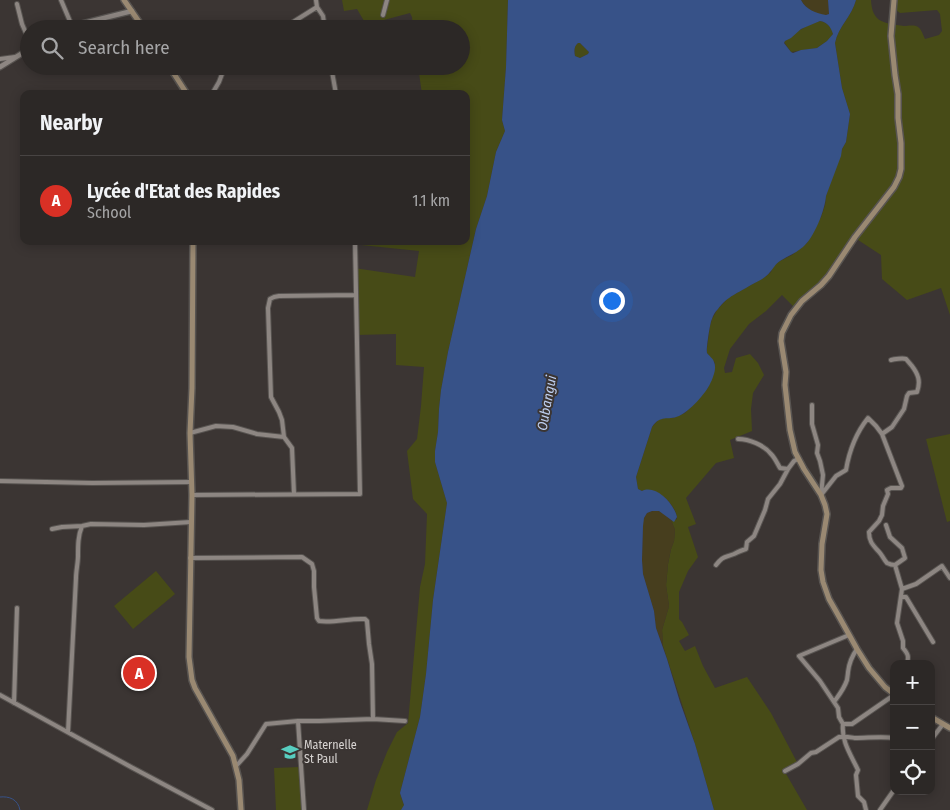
<!DOCTYPE html>
<html lang="en">
<head>
<meta charset="utf-8">
<style>
  body { margin:0; font-family:"Fira Sans Condensed",sans-serif; background:#34302e; color:#f1f3f6 }
  .controls { position:absolute; right:15px; bottom:15px; display:grid; overflow:hidden; border-radius:10px; box-shadow:0 2px 12px #0003 }
  .controls button { width:45px; height:45px; display:grid; place-items:center; padding:0; border:0; border-bottom:1px solid #484443; background:#2c2826; color:#f1f3f6; font:25px sans-serif }
  .you { position:absolute; left:611px; top:300px; width:18px; height:18px; margin:-12px; border:4px solid #fff; border-radius:50%; background:#1a73e8; box-shadow:0 0 0 8px #1a73e833 }
  .badge { display:grid; place-items:center; width:32px; height:32px; border-radius:50%; background:#d93025; color:#fff; font-size:16px; font-weight:700 }
  .pin { position:absolute; translate:-50% -50%; border:2px solid #fff; box-shadow:0 1px 5px #0006 }
  .list { margin:0; padding:0; list-style:none }
  h2 { display:flex; justify-content:space-between; align-items:center; height:65px; margin:0; padding:0 20px; font-size:21px }
  h2 small { font-size:16px; font-weight:400; color:#a6a6a7 }
  .list li { display:grid; grid-template-columns:32px 1fr auto; gap:15px; align-items:center; box-sizing:border-box; height:90px; padding:0 20px; border-top:1px solid #484443 }
  .list b { display:block; font-size:19px; white-space:nowrap }
  .list p { margin:0; font-size:16px; white-space:nowrap; color:#a6a6a7 }
  .list em { font-size:16px; font-style:normal; color:#a6a6a7 }
  .icon { flex:none; width:28px; height:28px; fill:none; stroke:currentColor; stroke-width:2; stroke-linecap:round; stroke-linejoin:round }
  .map { position:relative; flex:none; width:950px; height:810px; overflow:hidden }
  .search { position:absolute; background:#2c2826; box-shadow:0 2px 12px #0003; left:20px; top:20px; width:450px; height:55px; display:flex; align-items:center; gap:12px; box-sizing:border-box; padding:0 18px; border-radius:28px; color:#a6a6a7; font-size:19px }
  .panel { position:absolute; background:#2c2826; box-shadow:0 2px 12px #0003; left:20px; top:90px; width:450px; height:155px; border-radius:10px }
  .map>svg:first-child { display:block }
  .green { fill:#474b17 }
  .sand { fill:#473e1e }
  .water { fill:#375288; fill-rule:evenodd }
  .lines { fill:none; stroke-linecap:round; stroke-linejoin:round }
  .stream { stroke:#375288; stroke-width:1 }
  .minor-casing { stroke:#585451; stroke-width:6 }
  .tertiary-casing { stroke:#585451; stroke-width:7 }
  .secondary-casing { stroke:#585451; stroke-width:8 }
  .minor { stroke:#8d8682; stroke-width:4 }
  .tertiary { stroke:#8d8682; stroke-width:4.5 }
  .secondary { stroke:#9a8972; stroke-width:5 }
  .labels { text-anchor:middle; dominant-baseline:central; stroke-width:4; stroke-linejoin:round; paint-order:stroke }
  .poi-label { font-size:12px; fill:#d7d3d1; stroke:#3b3533; text-anchor:start }
  .water-label { font-size:14px; font-style:italic; fill:#becff0; stroke:#3b3533 }
</style>
</head>
<body>
<div class="map">
<svg width="950" height="810" viewBox="0 0 950 810">
  <rect width="100%" height="100%" fill="#3b3533"/>
  <path class="green" d="M 342,0 L 508,0 L 506,67 L 502,120 L 505,131 L 496,152 L 487,196 L 476,229 L 448,352 L 441,390 L 439,409 L 438,432 L 435,451 L 435,462 L 447,503 L 433,600 L 426,674 L 420,717 L 400,793 L 404,806 L 401,810 L 367,810 L 376,780 L 387,752 L 397,732 L 408,723 L 420,587 L 425,564 L 427,514 L 413,499 L 407,451 L 417,439 L 421,406 L 424,367 L 396,365 L 396,334 L 355,335 L 354,268 L 415,277 L 419,251 L 361,245 L 361,241 L 466,241 L 466,94 L 422,94 L 418,66 L 461,66 L 461,29 L 413,29 L 412,17 L 410,13 L 384,20 L 364,21 L 357,9 L 344,11 Z
    M 856,0 L 871,0 C 872,23 884,23 904,26 C 907,26 912,25 916,26 C 921,27 923,35 925,39 L 939,35 L 942,31 L 940,14 L 937,10 L 900,13 L 896,10 L 893,0 L 950,0 L 950,315 L 941,288 L 907,300 L 882,279 L 881,255 L 855,238 L 829,276 L 796,309 L 782,295 L 766,311 L 749,324 L 730,349 L 724,368 L 725,373 L 732,372 L 736,358 L 750,354 L 758,363 L 764,375 L 753,393 L 751,409 L 752,431 L 730,440 L 734,458 L 716,463 L 686,498 L 696,524 L 688,527 L 698,557 L 688,571 L 679,592 L 679,619 L 682,622 L 689,635 L 679,641 L 685,651 L 695,646 L 703,666 L 715,688 L 747,677 L 771,713 L 798,764 L 785,772 L 807,810 L 714,810 L 695,744 L 663,646 L 662,630 L 669,606 L 666,585 L 668,564 L 671,549 L 674,541 L 675,530 L 671,520 L 672,521 L 677,519 C 677,505 656,485 642,491 L 638,489 L 636,477 L 652,427 L 658,420 L 664,418 L 673,418 L 685,413 L 708,388 L 715,368 L 715,363 L 707,353 L 707,348 L 710,326 L 712,319 L 717,310 L 728,298 L 765,277 L 771,272 L 773,266 L 780,261 L 792,255 L 807,243 L 821,217 L 825,205 L 826,196 L 842,149 L 846,142 L 850,114 L 842,88 L 835,43 C 838,27 852,16 856,0 Z
    M 820,21 C 827,22 831,27 833,33 L 830,39 L 817,48 L 791,52 L 784,42 C 796,32 804,26 820,21 Z
    M 578,43 L 580,43 L 589,52 L 588,54 L 580,58 L 575,56 C 574,50 574,46 578,43 Z
    M 950,434 L 950,521 L 947,522 L 926,439 Z
    M 156,571 L 175,594 L 133,629 L 114,606 Z
    M 300,767 L 302,810 L 276,810 L 274,768 Z"/>
  <path class="sand" d="M 801,0 L 828,0 L 829,14 C 819,18 806,9 801,0 Z
    M 656,510 L 663,513 L 671,520 L 675,530 L 674,541 L 671,549 L 668,564 L 666,585 L 669,606 L 662,630 L 663,646 L 656,628 L 654,611 L 643,574 L 642,560 L 643,526 L 643,520 L 647,513 Z"/>
  <path class="water" d="M 508,0 L 801,0 C 806,10 816,13 826,15 L 829,14 L 828,0 L 856,0 C 852,16 838,27 835,43 L 842,88 L 850,114 L 846,142 L 842,149 L 841,156 L 826,196 C 825,210 814,238 803,247 C 796,253 788,256 780,261 C 775,264 774,268 770,272 C 766,278 758,281 751,285 C 737,294 729,295 718,309 C 715,312 713,315 712,319 C 710,322 706,350 707,353 C 709,356 713,358 714,362 C 717,368 713,378 710,384 C 706,393 689,412 679,416 C 667,421 661,414 652,427 L 636,477 L 638,489 L 642,491 C 656,484 674,504 677,517 L 674,522 L 659,511 L 652,511 L 647,513 L 644,518 L 643,526 L 642,560 L 643,574 L 654,611 L 656,628 L 667,659 L 680,702 L 695,744 L 714,810 L 401,810 L 404,805 L 400,793 L 420,717 L 426,674 L 433,600 L 447,503 L 435,462 L 435,451 L 438,432 L 439,409 L 441,390 L 448,352 L 476,229 L 487,196 L 496,152 L 505,131 L 502,120 L 506,67 ZM 820,21 C 827,22 831,27 833,34 L 827,41 L 817,48 L 801,50 L 793,53 L 791,52 L 784,43 L 785,41 L 791,38 L 801,29 ZM 578,43 L 580,43 L 589,52 L 588,54 L 580,58 L 575,56 C 574,51 574,46 578,43 Z"/>
  <g class="lines">
    <path class="stream" d="M 0,797 C 9,796 18,799 20,810"/>
    <g class="minor-casing">
      <path id="minor" d="M 61,0 L 72,26
        M 316,0 L 317,7 L 323,16 L 325,29
        M 17,4 L 22,24 L 29,40
        M 383,15 L 387,0
        M 282,29 L 317,7
        M 0,59 L 15,57
        M 331,66 L 336,94
        M 212,94 L 219,82 L 225,66
        M 322,241 L 355,242
        M 812,405 L 812,424 L 818,445 L 817,453 L 820,461 L 823,475 L 821,495
        M 190,433 L 216,426 L 233,427 L 257,434 L 284,437
        M 882,434 L 892,427 L 904,409 L 907,396 L 909,393 L 917,392 C 921,381 918,374 912,366 C 911,365 907,360 906,359 C 903,358 894,359 891,360
        M 738,439 C 749,439 764,445 771,454 C 775,458 777,463 780,468 L 788,469
        M 0,481 L 92,483 L 192,482
        M 294,494 L 292,448 L 284,437 L 282,420 L 279,412 L 271,397 L 268,308 L 270,299 L 274,297 L 279,296 L 356,295
        M 192,495 L 360,494 L 355,241
        M 821,495 L 836,476 L 846,470 C 849,452 856,433 868,418 L 876,426 L 882,434 L 902,486 L 901,488 L 891,488 L 887,490 L 888,494 L 883,506 L 882,515 L 879,521 L 869,532 C 869,542 873,545 880,553 C 882,555 884,560 887,563 C 889,564 892,565 895,565
        M 886,525 L 890,537 L 902,548 L 905,558 L 895,565 L 902,589 L 897,623 L 903,641 L 903,648 C 908,654 909,656 907,664
        M 52,529 L 62,527 L 82,526 L 91,524 L 144,525 L 191,522
        M 190,558 L 302,557 L 312,564 L 314,571 L 314,587 L 317,618 L 319,621 C 334,623 350,618 365,619 L 367,621 L 369,644 L 372,664 L 373,719
        M 716,565 C 723,556 724,558 734,554 C 738,552 742,550 746,549 L 747,542 L 754,536 L 765,510 L 768,499 L 780,484 L 788,469 L 794,461 L 798,459
        M 902,589 L 916,584 L 942,566 L 950,578
        M 901,597 L 906,597 L 933,642
        M 849,635 L 799,656 L 820,681 L 838,708 L 839,717 L 843,724 C 841,741 851,755 858,770 L 856,775 L 858,796 L 864,802 L 866,810
        M 0,695 L 131,767 L 212,810
        M 834,702 C 839,695 844,689 847,680 C 847,679 848,674 848,672 C 849,663 852,656 857,649
        M 14,703 L 17,608
        M 298,721 L 304,810
        M 843,724 L 852,724 L 894,695
        M 68,732 L 76,578 C 76,571 78,563 78,556 C 78,545 78,536 82,526
        M 931,740 L 943,724
        M 237,765 L 247,754 L 266,724 L 298,721 L 319,721 L 373,719 L 405,721
        M 785,771 L 798,764 L 811,753 L 816,752 L 839,737 C 845,736 849,737 855,738 C 868,738 882,736 894,738
        M 880,810 L 894,790"/>
    </g>
    <g class="tertiary-casing">
      <path id="tertiary" d="M 66,29 L 72,26 L 132,11
        M 0,67 L 29,49"/>
    </g>
    <g class="secondary-casing">
      <path id="secondary" d="M 124,0 L 144,29
        M 169,66 L 187,94
        M 193,241 L 192,388 L 190,433 L 192,495 L 189,657 L 192,680 L 195,688 L 233,756 L 239,780 L 241,810
        M 894,694 L 885,687 L 869,668 L 857,649 L 837,613 L 829,599 L 823,582 L 821,570 L 822,544 L 827,514 L 825,505 L 821,495 L 804,469 L 795,452 L 790,430 L 785,385 L 786,372 L 781,341 L 782,333 L 791,315 L 802,301 L 821,285 L 829,276 L 855,237 L 894,187 L 899,177 L 901,169 L 901,143 L 898,118 L 898,94 L 895,75 L 891,36 L 894,0
        M 931,717 L 950,728"/>
    </g>
    <use href="#minor" class="minor"/>
    <use href="#tertiary" class="tertiary"/>
    <use href="#secondary" class="secondary"/>
  </g>
  <defs>
    <g id="school-bare" transform="scale(1.35)"><path d="M0-5L7-2L0 1L-7-2ZM-4 1L0 2.5L4 1V4Q0 6-4 4Z" fill="#58cec0" stroke="#3b3533" stroke-width="2.5" paint-order="stroke"/></g>
  </defs>
  <g fill-rule="evenodd">
    <use href="#school-bare" x="290" y="752"/>
  </g>
  <g class="labels">
    <g class="poi-label">
      <text x="304" y="745">Maternelle<tspan x="304" dy="14">St Paul</tspan></text>
    </g>
    <g class="water-label">
      <text transform="translate(547 403) rotate(-80)">Oubangui</text>
    </g>
  </g>
</svg>
<div class="controls">
<button>+</button>
<button>−</button>
<button><svg class="icon" aria-label="locate" viewBox="0 0 24 24"><circle cx="12" cy="12" r="6"/><path d="M12 2v4M12 18v4M2 12h4M18 12h4"/></svg></button>
</div>
<div class="you"></div>
<div class="pin badge" style="left:139px;top:673px">A</div>
<div class="search"><svg class="icon" aria-label="search" viewBox="0 0 24 24"><circle cx="10" cy="10" r="6"/><path d="M15 15l6 6"/></svg>Search here</div>
<section class="panel">
<h2>Nearby<small></small></h2>
<ul class="list">
<li><span class="badge">A</span><div><b>Lycée d'Etat des Rapides</b><p>School</p></div><em>1.1 km</em></li>
</ul>
</section>
</div>
</body>
</html>
